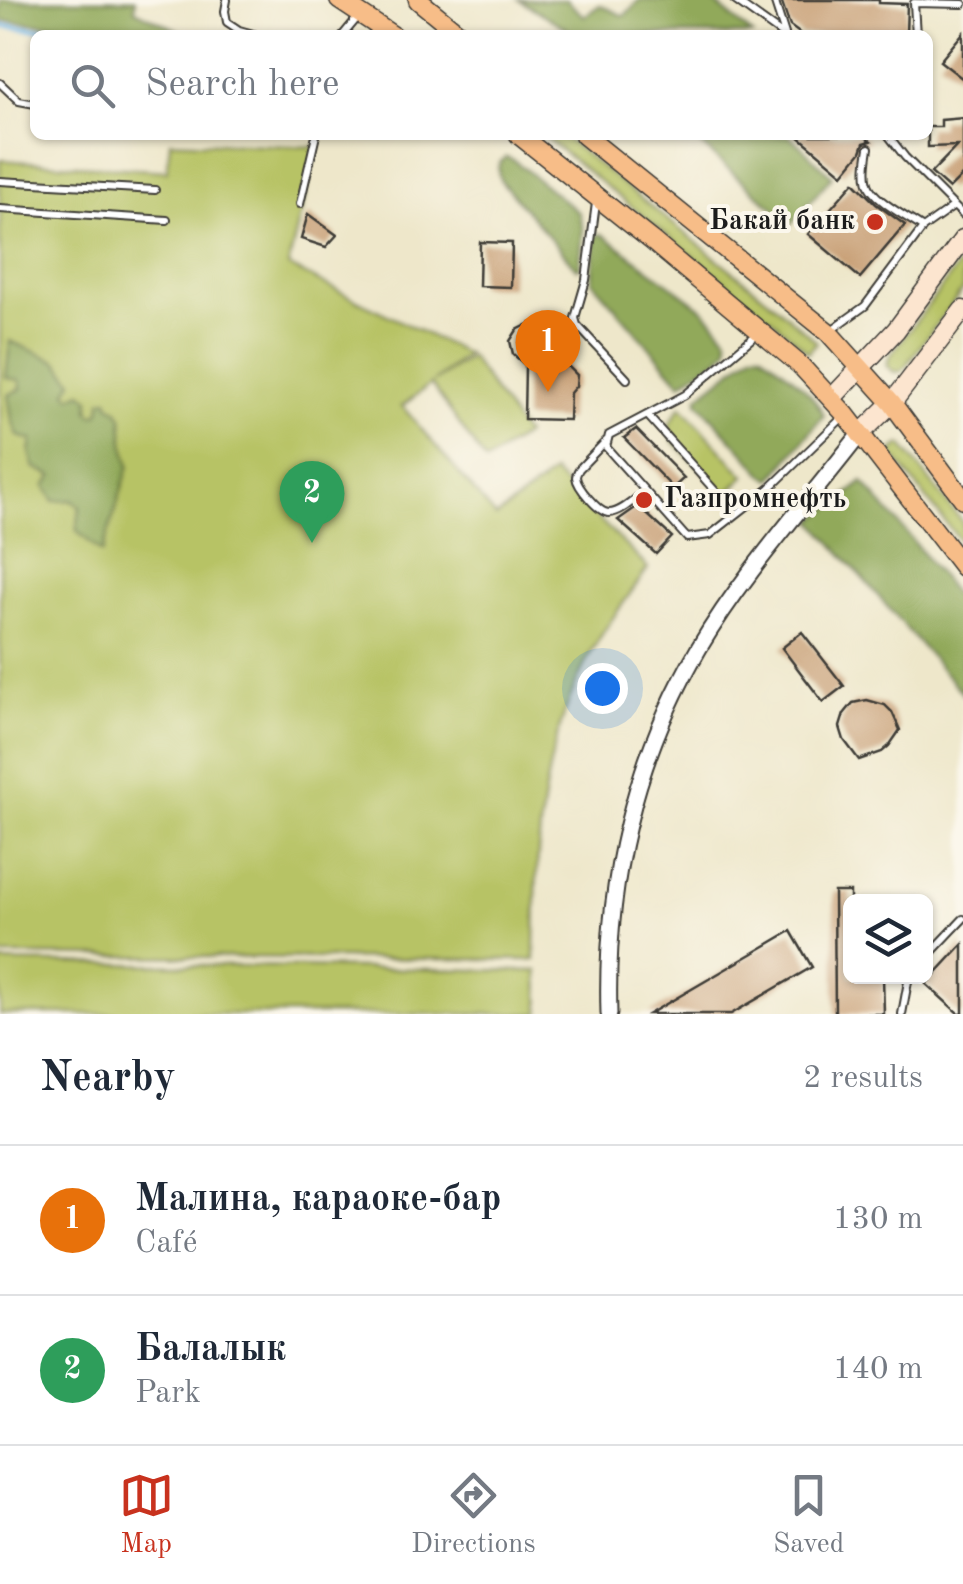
<!DOCTYPE html>
<html lang="en">
<head>
<meta charset="utf-8">
<style>
  body { margin:0; font-family:"Old Standard TT",serif; background:#f2f2f3; color:#1f2937 }
  .controls { position:absolute; right:30px; bottom:30px; display:grid; overflow:hidden; border-radius:15px; box-shadow:0 2px 8px #0004 }
  .controls button { width:90px; height:90px; display:grid; place-items:center; padding:0; border:0; border-bottom:2px solid #e0e1e3; background:#fff; color:#1f2937; font:50px sans-serif }
  .you { position:absolute; left:602px; top:688px; width:35px; height:35px; margin:-25px; border:8px solid #fff; border-radius:50%; background:#1a73e8; box-shadow:0 0 0 15px #1a73e833 }
  .badge { display:grid; place-items:center; width:65px; height:65px; border-radius:50%; background:#c8321e; color:#fff; font-size:32px; font-weight:700 }
  .pin { position:absolute; translate:-50% -82px; filter:drop-shadow(0 2px 5px #0008) }
  .pin::after { content:''; position:absolute; top:52px; width:35px; height:30px; background:inherit; clip-path:polygon(0 0,100% 0,50% 100%) }
  .list { margin:0; padding:0; list-style:none }
  h2 { display:flex; justify-content:space-between; align-items:center; height:130px; margin:0; padding:0 40px; font-size:42px }
  h2 small { font-size:32px; font-weight:400; color:#747a83 }
  .list li { display:grid; grid-template-columns:65px 1fr auto; gap:30px; align-items:center; box-sizing:border-box; height:150px; padding:0 40px; border-top:2px solid #e0e1e3 }
  .list b { display:block; font-size:38px; white-space:nowrap }
  .list p { margin:0; font-size:32px; white-space:nowrap; color:#747a83 }
  .list em { font-size:32px; font-style:normal; color:#747a83 }
  .icon { flex:none; width:55px; height:55px; fill:none; stroke:currentColor; stroke-width:2; stroke-linecap:round; stroke-linejoin:round }
  .map { position:relative; flex:none; width:963px; height:1014px; overflow:hidden }
  .search { position:absolute; background:#fff; box-shadow:0 2px 8px #0004; left:30px; right:30px; top:30px; height:110px; display:flex; align-items:center; gap:25px; box-sizing:border-box; padding:0 35px; border-radius:15px; color:#747a83; font-size:38px }
  .sheet { height:430px; background:#fff }
  nav { display:flex; justify-content:space-around; align-items:center; box-sizing:border-box; height:140px; border-top:2px solid #e0e1e3; background:#fff; font-size:28px; color:#747a83 }
  nav a { display:grid; justify-items:center; gap:5px }
  nav .on { color:#c8321e }
  .map>svg:first-child { display:block }
  .green { fill:#b7c365; stroke:#6a7040; stroke-width:2.5 }
  .forest { fill:#91a95a; stroke:#56623b; stroke-width:2.5 }
  .lines { fill:none; stroke-linecap:round; stroke-linejoin:round }
  .stream { stroke:#6db5e5; stroke-width:5 }
  .building { fill:#c9a178 }
  .service-casing { stroke:#3c3a36; stroke-width:10 }
  .tertiary-casing { stroke:#3c3a36; stroke-width:19 }
  .secondary-casing { stroke:#3c3a36; stroke-width:21 }
  .primary-casing { stroke:#3c3a36; stroke-width:21 }
  .service { stroke:#fff; stroke-width:6 }
  .tertiary { stroke:#fff; stroke-width:15 }
  .secondary { stroke:#fce5cf; stroke-width:18 }
  .primary { stroke:#f7bd88; stroke-width:18 }
  .poi-dot { fill:#c8321e; stroke:#fbf7ec; stroke-width:4 }
  .labels { text-anchor:middle; dominant-baseline:central; stroke-width:8; stroke-linejoin:round; paint-order:stroke }
  .poi-label { font-size:28px; font-weight:bold; fill:#1c1c1c; stroke:#fbf7ec; text-anchor:end }
</style>
</head>
<body>
<div class="map">
<svg width="963" height="1014" viewBox="0 0 963 1014">
  <rect width="100%" height="100%" fill="#fbf7ec"/>
  <filter id="ink" filterUnits="userSpaceOnUse"><feTurbulence type="fractalNoise" baseFrequency=".01" numOctaves="2"/><feDisplacementMap in="SourceGraphic" scale="20" xChannelSelector="R" yChannelSelector="G"/><feConvolveMatrix kernelMatrix="1 2 1 2 8 2 1 2 1" color-interpolation-filters="sRGB"/></filter>
  <filter id="wash" filterUnits="userSpaceOnUse"><feTurbulence type="fractalNoise" baseFrequency=".0048" numOctaves="4" result="noise"/><feDisplacementMap in="SourceGraphic" scale="40" xChannelSelector="R" yChannelSelector="G"/><feGaussianBlur stdDeviation="2.25" result="paint"/><feColorMatrix in="noise" values="0 0 0 0 0 0 0 0 0 0 0 0 0 0 0 0 0 1.4 0 .05"/><feComposite in="paint" operator="in"/></filter>
  <g filter="url(#wash)">
    <rect width="100%" height="100%" fill="#eee7ca"/>
    <path class="green" d="M 542,135 L 561,135 L 769,300 L 817,342 L 808,352 L 774,321 Z
      M 170,141 L 317,147 L 288,266 L 467,354 L 433,382 L 470,357 L 525,435 L 486,462 L 431,384 L 402,406 L 496,517 L 553,473 L 648,568 C 628,598 604,627 588,658 C 537,758 536,851 535,960 L 0,955 L 0,160 L 167,171 Z
      M 963,259 L 963,289 L 902,371 L 894,372 L 887,366 L 889,357 Z
      M 681,406 L 745,476 L 726,494 L 673,441 L 669,425 Z
      M 901,444 L 963,523 L 963,545 L 891,453 Z
      M 0,962 L 538,971 L 540,1014 L 0,1014 Z"/>
    <path class="forest" d="M 0,0 L 135,0 L 135,10 L 188,35 L 0,21 Z
      M 519,0 L 566,0 L 584,16 L 600,5 L 624,16 L 639,0 L 711,0 L 753,35 L 577,35 Z
      M 690,135 L 789,135 L 832,176 L 791,224 Z
      M 506,157 L 514,160 L 579,213 L 583,229 L 580,267 L 577,269 L 500,180 C 497,170 497,163 506,157 Z
      M 602,234 L 703,309 L 728,338 L 728,349 L 720,357 L 681,383 L 592,281 L 595,235 Z
      M 10,341 L 58,362 L 73,381 L 67,392 L 71,397 L 82,392 L 90,399 L 89,411 L 94,415 L 99,413 L 102,400 L 108,399 L 110,405 L 117,409 L 122,417 L 124,444 L 129,466 L 102,553 L 77,531 L 80,507 L 72,500 L 54,501 L 45,486 L 53,476 L 34,467 L 30,452 L 32,440 L 18,436 L 12,420 L 8,395 L 21,389 L 20,380 L 6,378 Z
      M 754,352 L 761,352 C 784,371 811,388 824,415 L 772,479 L 765,476 L 698,402 L 698,397 Z
      M 863,482 L 911,538 L 963,606 L 963,694 L 813,521 Z"/>
    <g class="lines">
      <path class="stream" d="M 0,26 L 107,35"/>
    </g>
    <g id="blocks">
      <path class="building" d="M 781,0 L 879,0 L 879,3 L 907,4 L 906,35 L 802,35 L 790,26 Z
        M 963,33 L 963,79 L 940,61 Z
        M 963,118 L 963,175 L 949,189 L 931,173 L 957,146 L 928,147 L 928,127 L 941,127 L 941,120 Z
        M 797,135 L 863,135 L 871,141 L 864,143 L 861,152 L 843,174 Z
        M 854,182 L 876,204 L 905,225 L 860,278 L 808,234 Z
        M 308,214 L 337,235 L 326,247 L 301,239 Z
        M 480,242 L 512,243 L 511,287 L 479,286 Z
        M 531,323 L 540,325 L 549,335 L 553,344 L 551,362 L 569,367 L 577,375 L 576,386 L 570,393 L 569,420 L 524,419 L 525,365 L 513,354 L 510,341 L 517,330 Z
        M 636,429 L 684,478 L 673,488 L 624,438 Z
        M 638,506 L 672,537 L 656,554 L 618,520 Z
        M 802,632 L 844,686 L 823,702 L 782,648 Z
        M 867,700 L 885,705 L 892,712 L 900,730 L 889,746 L 882,752 L 859,760 L 844,740 L 840,727 L 844,714 L 853,703 Z
        M 834,892 L 850,892 L 850,976 L 883,976 L 884,1014 L 835,1014 Z
        M 791,931 L 812,967 L 731,1014 L 649,1014 Z
        M 963,944 L 963,1014 L 959,1014 L 926,984 Z"/>
    </g>
  </g>
  <g filter="url(#ink)">
    <use href="#blocks" fill-opacity="0" stroke="#3c3a36" stroke-width="2.5"/>
    <g class="lines">
      <g class="service-casing">
        <path id="service" d="M 227,0 L 225,11 L 227,22 L 239,30 L 257,35
          M 734,0 L 783,35
          M 774,0 L 785,34
          M 343,35 L 358,17
          M 916,35 L 914,3 L 963,4
          M 0,83 L 19,101 L 35,104
          M 888,135 L 905,157 L 963,215
          M 869,148 C 867,160 864,178 870,188 C 879,203 909,218 923,228
          M 0,181 L 155,190
          M 596,203 L 586,280 L 575,318 L 577,325 L 627,379
          M 300,204 L 316,135
          M 0,209 L 167,220
          M 830,331 L 865,306 L 923,228 L 954,206
          M 757,334 L 685,395 L 609,435 L 606,447 L 687,538 L 710,535 L 770,488 L 844,416
          M 647,415 L 735,513
          M 606,441 L 579,469 C 578,471 576,474 576,477 C 577,487 599,513 609,513 C 621,513 636,498 645,491
          M 926,958 L 963,919
          M 902,1014 L 909,976"/>
      </g>
      <g class="tertiary-casing">
        <path id="tertiary" d="M 609,1014 C 605,885 634,759 699,648 C 744,572 806,504 860,434"/>
      </g>
      <g class="secondary-casing">
        <path id="secondary" d="M 832,398 L 896,330 L 963,239
          M 860,434 L 892,403 L 963,310"/>
      </g>
      <g class="primary-casing">
        <path id="primary" d="M 339,0 L 392,35
          M 418,0 L 461,35
          M 519,135 L 651,240 L 800,365 L 845,414 L 963,567
          M 584,135 L 828,332 L 892,403 L 963,499"/>
      </g>
      <use href="#service" class="service"/>
      <use href="#tertiary" class="tertiary"/>
      <use href="#secondary" class="secondary"/>
      <use href="#primary" class="primary"/>
    </g>
  </g>
  <g class="poi-dot">
    <circle cx="875" cy="222" r="10"/>
    <circle cx="644" cy="500" r="10"/>
  </g>
  <g class="labels">
    <g class="poi-label">
      <text x="855" y="222">Бакай банк</text>
      <text x="664" y="500" text-anchor="start">Газпромнефть</text>
    </g>
  </g>
</svg>
<div class="controls">
<button><svg class="icon" aria-label="layers" viewBox="0 0 24 24"><path d="M12 4l9 5-9 5-9-5zM3 14l9 5 9-5"/></svg></button>
</div>
<div class="you"></div>
<div class="pin badge" style="left:548px;top:392px;background:#e8710a">1</div>
<div class="pin badge" style="left:312px;top:543px;background:#2e9e5b">2</div>
<div class="search"><svg class="icon" aria-label="search" viewBox="0 0 24 24"><circle cx="10" cy="10" r="6"/><path d="M15 15l6 6"/></svg>Search here</div>
</div>
<section class="sheet">
<h2>Nearby<small>2 results</small></h2>
<ul class="list">
<li><span class="badge" style="background:#e8710a">1</span><div><b>Малина, караоке-бар</b><p>Café</p></div><em>130 m</em></li>
<li><span class="badge" style="background:#2e9e5b">2</span><div><b>Балалык</b><p>Park</p></div><em>140 m</em></li>
</ul>
</section>
<nav>
<a class="on"><svg class="icon" aria-label="map" viewBox="0 0 24 24"><path d="M3 6l6-2 6 2 6-2v14l-6 2-6-2-6 2zM9 4v14M15 6v14"/></svg>Map</a>
<a><svg class="icon" aria-label="directions" viewBox="0 0 24 24"><path d="M12 3l9 9-9 9-9-9zM9 14v-3h6M13 9l2 2-2 2"/></svg>Directions</a>
<a><svg class="icon" aria-label="saved" viewBox="0 0 24 24"><path d="M7 4h10v16l-5-4-5 4z"/></svg>Saved</a>
</nav>
</body>
</html>
